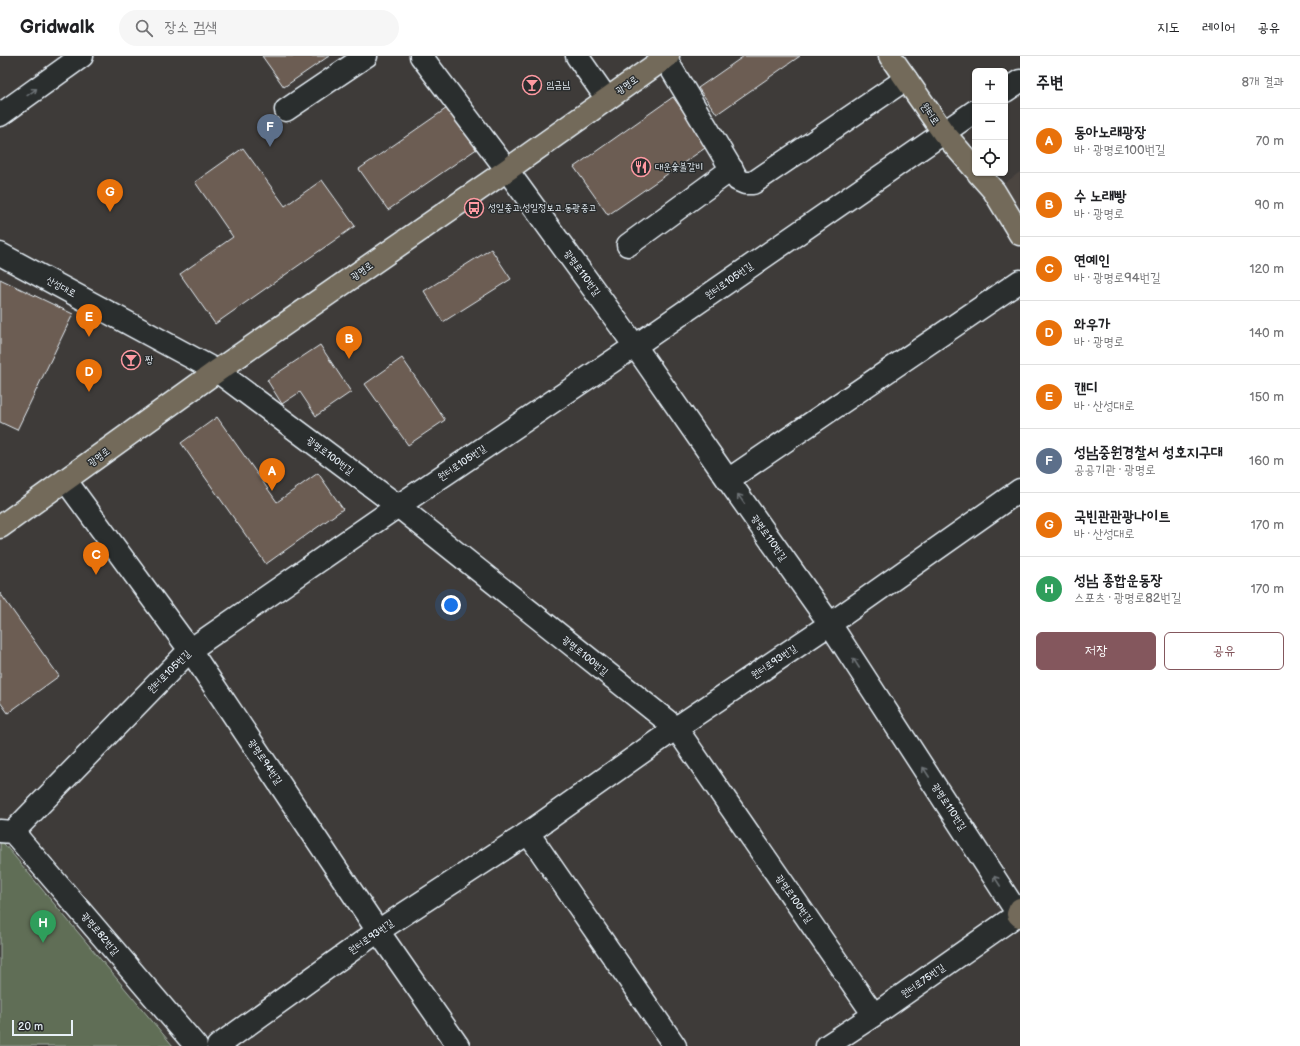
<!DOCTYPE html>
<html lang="ko">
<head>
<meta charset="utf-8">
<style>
  body { margin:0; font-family:"Balsamiq Sans","Poor Story",sans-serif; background:#f6f6f6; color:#202124 }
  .controls { position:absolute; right:12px; top:12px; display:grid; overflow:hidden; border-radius:6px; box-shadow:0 1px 3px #0004 }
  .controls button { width:36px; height:36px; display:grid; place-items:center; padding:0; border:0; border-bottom:1px solid #e0e0e0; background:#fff; color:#202124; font:20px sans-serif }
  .scale { position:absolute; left:12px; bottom:10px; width:61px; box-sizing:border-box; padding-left:4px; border:2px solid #e8f1f8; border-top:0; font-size:11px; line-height:14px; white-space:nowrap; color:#e8f1f8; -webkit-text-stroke:3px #2a2d2e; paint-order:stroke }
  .you { position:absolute; left:451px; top:549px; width:14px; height:14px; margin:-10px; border:3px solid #fff; border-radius:50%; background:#1a73e8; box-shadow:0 0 0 6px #1a73e833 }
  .badge { display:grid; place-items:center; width:26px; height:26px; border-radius:50%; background:#84575d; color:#fff; font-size:13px; font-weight:700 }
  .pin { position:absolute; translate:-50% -33px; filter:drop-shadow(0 1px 2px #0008) }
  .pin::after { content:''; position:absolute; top:21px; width:14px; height:12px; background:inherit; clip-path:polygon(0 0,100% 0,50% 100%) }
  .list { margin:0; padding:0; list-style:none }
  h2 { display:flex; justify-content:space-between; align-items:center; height:52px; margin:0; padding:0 16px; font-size:17px }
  h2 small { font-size:13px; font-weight:400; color:#757577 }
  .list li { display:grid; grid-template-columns:26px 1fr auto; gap:12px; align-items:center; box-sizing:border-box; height:64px; padding:0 16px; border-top:1px solid #e0e0e0 }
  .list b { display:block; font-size:15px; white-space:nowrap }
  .list p { margin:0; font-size:13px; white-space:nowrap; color:#757577 }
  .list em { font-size:13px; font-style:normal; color:#757577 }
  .actions { display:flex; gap:8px; padding:12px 16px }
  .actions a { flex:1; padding:9px 0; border:1px solid #84575d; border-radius:6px; text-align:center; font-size:14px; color:#84575d }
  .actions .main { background:#84575d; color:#fff }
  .icon { flex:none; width:22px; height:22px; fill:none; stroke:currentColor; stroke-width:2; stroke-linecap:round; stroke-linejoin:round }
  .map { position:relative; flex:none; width:1020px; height:990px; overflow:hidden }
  header { display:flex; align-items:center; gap:24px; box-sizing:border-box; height:56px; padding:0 20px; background:#fff; border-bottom:1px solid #e0e0e0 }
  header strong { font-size:19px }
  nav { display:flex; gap:22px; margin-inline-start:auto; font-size:14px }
  .search { width:280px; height:36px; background:#f6f6f6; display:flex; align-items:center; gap:10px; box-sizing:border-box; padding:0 14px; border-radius:22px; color:#757577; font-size:15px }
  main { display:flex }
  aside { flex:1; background:#fff }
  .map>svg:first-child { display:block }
  .built { fill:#4c4540 }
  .green { fill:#606e56; stroke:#a4b0a7 }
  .building { fill:#6c5d52; stroke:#e8f1f8 }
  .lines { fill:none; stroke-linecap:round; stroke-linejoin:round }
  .minor-casing { stroke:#e8f1f8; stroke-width:25 }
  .major-casing { stroke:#e8f1f8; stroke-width:25 }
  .minor { stroke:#2a2d2e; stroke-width:22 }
  .major { stroke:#736b5a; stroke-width:22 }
  .oneway { stroke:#6c7275 }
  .labels { text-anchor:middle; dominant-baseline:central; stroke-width:3; stroke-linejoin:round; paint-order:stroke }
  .poi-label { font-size:10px; fill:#e8f1f8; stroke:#2a2d2e; text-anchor:start }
  .street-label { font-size:10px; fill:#e8f1f8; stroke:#2a2d2e }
</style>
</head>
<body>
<header>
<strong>Gridwalk</strong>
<div class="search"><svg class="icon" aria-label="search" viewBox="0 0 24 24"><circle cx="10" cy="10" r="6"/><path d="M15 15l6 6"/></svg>장소 검색</div>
<nav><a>지도</a><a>레이어</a><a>공유</a></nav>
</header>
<main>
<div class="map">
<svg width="1020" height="990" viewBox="0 0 1020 990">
  <rect width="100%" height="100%" fill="#3e3b39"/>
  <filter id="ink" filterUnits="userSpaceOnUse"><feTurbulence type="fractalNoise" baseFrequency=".025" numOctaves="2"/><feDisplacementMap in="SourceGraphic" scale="8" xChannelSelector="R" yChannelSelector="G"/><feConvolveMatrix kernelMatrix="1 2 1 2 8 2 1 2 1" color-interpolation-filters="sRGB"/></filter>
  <g filter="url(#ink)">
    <path class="built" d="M 1020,116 L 1020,175 L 994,135 Z"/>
    <path class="green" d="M 0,783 L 173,990 L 0,990 Z"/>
    <path class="building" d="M 262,0 L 329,0 L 284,31 Z
      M 744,0 L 800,0 L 717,58 L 698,32 Z
      M 673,41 L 708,90 L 608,159 L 574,111 Z
      M 450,50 L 478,92 L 388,154 L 359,113 Z
      M 243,92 L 285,150 L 322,124 L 355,170 L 215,268 L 180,218 L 233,181 L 195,126 Z
      M 491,193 L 511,223 L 443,266 L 424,235 Z
      M 0,223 L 73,258 L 17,374 L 0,366 Z
      M 320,289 L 351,336 L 316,360 L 300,336 L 282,348 L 267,324 Z
      M 402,302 L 445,364 L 408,389 L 365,328 Z
      M 217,361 L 277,446 L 318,417 L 343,453 L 266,508 L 181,387 Z
      M 0,537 L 59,620 L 8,657 L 0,646 Z"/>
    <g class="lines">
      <g class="minor-casing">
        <path id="minor" d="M 421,0 L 507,114 L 635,290 L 728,424 L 830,568 L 1018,858 L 874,959 L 827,990
          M 577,0 L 607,43
          M 665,2 L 738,124 L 745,127 L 753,127 L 906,23
          M 1005,35 L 1020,25
          M 286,54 L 366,0
          M 0,59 L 82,0
          M 628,189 L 732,113
          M 0,198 L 217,315 L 398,450 L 676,672 L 874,959
          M 728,424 L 1020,225
          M 66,425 L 190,594 L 378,875 L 458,990
          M 0,775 L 13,776 L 196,990
          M 13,776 L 190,594 L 398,450 L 635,290 L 975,55
          M 528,777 L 675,990
          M 218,990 L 378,875 L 528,777 L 676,672 L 830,568 L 1020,434"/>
      </g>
      <g class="major-casing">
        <path id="major" d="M 890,0 L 943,76 L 975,113
          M 978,117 L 994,135 L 1020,178
          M 0,471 L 217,315 L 507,114 L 668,0
          M 1020,853 L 1018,858 L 1020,860"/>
      </g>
      <use href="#minor" class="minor"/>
      <use href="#major" class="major"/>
    </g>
    <defs><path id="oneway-shaft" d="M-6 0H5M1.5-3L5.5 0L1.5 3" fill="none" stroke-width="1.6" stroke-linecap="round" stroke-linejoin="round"/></defs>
    <g class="oneway">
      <use href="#oneway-shaft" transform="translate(32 36) rotate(-36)"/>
      <use href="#oneway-shaft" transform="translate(741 443) rotate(-125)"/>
      <use href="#oneway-shaft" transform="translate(856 607) rotate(-123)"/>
      <use href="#oneway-shaft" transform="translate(926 716) rotate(-123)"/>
      <use href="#oneway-shaft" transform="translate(997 825) rotate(-123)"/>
    </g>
  </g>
  <defs>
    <g id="bar-ring" transform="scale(1)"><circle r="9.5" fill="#2a2d2e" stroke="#ff9aa2" stroke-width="1.5"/><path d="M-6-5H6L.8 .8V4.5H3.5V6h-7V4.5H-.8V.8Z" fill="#ff9aa2"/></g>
    <g id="restaurant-ring" transform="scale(1)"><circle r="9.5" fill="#2a2d2e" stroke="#ff9aa2" stroke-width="1.5"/><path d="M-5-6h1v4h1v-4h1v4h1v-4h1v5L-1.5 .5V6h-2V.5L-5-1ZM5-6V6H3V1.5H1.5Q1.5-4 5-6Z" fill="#ff9aa2"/></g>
    <g id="bus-ring" transform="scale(1)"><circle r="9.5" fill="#2a2d2e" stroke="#ff9aa2" stroke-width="1.5"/><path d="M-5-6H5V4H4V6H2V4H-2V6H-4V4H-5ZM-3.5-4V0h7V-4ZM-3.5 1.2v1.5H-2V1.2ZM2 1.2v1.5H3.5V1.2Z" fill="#ff9aa2"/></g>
  </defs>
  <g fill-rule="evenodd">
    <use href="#bar-ring" x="532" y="29"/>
    <use href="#restaurant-ring" x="641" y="111"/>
    <use href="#bus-ring" x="474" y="152"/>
    <use href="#bar-ring" x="131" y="304"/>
  </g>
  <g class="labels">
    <g class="poi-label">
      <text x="546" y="29">임금님</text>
      <text x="655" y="111">대운숯불갈비</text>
      <text x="488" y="152">성일중고.성일정보고.동광중고</text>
      <text x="145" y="304">짱</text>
    </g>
    <g class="street-label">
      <text transform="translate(627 29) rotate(-35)">광명로</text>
      <text transform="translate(930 58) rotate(56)">원터로</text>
      <text transform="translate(362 215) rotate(-35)">광명로</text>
      <text transform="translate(582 217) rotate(54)">광명로110번길</text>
      <text transform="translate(729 225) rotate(-35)">원터로105번길</text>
      <text transform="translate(61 231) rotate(28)">산성대로</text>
      <text transform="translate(330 400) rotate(37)">광명로100번길</text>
      <text transform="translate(99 401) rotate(-36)">광명로</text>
      <text transform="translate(462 407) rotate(-34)">원터로105번길</text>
      <text transform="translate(769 482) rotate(55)">광명로110번길</text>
      <text transform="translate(585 600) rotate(39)">광명로100번길</text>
      <text transform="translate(774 606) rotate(-34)">원터로93번길</text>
      <text transform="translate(169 616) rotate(-45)">원터로105번길</text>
      <text transform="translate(265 706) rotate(56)">광명로94번길</text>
      <text transform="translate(949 751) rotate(57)">광명로110번길</text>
      <text transform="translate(794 843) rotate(55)">광명로100번길</text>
      <text transform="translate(100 878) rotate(50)">광명로82번길</text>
      <text transform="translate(371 881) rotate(-35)">원터로93번길</text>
      <text transform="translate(923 925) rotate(-35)">원터로75번길</text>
    </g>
  </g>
</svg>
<div class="controls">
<button>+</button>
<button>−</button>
<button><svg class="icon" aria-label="locate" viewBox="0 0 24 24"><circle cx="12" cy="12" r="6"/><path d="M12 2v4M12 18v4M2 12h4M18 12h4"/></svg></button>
</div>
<div class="scale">20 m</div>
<div class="you"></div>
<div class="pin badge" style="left:272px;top:435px;background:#e8710a">A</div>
<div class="pin badge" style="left:349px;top:303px;background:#e8710a">B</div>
<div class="pin badge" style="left:96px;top:519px;background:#e8710a">C</div>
<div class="pin badge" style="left:89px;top:336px;background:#e8710a">D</div>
<div class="pin badge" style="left:89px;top:281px;background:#e8710a">E</div>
<div class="pin badge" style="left:270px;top:91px;background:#5c6f8a">F</div>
<div class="pin badge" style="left:110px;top:156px;background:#e8710a">G</div>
<div class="pin badge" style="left:43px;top:887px;background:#2e9e5b">H</div>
</div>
<aside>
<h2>주변<small>8개 결과</small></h2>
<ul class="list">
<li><span class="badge" style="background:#e8710a">A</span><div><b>동아노래광장</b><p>바 · 광명로100번길</p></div><em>70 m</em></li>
<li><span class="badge" style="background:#e8710a">B</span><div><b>수 노래빵</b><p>바 · 광명로</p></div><em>90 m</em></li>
<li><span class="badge" style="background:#e8710a">C</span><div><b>연예인</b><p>바 · 광명로94번길</p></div><em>120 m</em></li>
<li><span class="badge" style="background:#e8710a">D</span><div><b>와우가</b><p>바 · 광명로</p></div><em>140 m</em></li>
<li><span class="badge" style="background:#e8710a">E</span><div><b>캔디</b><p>바 · 산성대로</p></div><em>150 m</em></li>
<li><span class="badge" style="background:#5c6f8a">F</span><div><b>성남중원경찰서 성호지구대</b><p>공공기관 · 광명로</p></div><em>160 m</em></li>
<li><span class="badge" style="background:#e8710a">G</span><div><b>국빈관관광나이트</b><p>바 · 산성대로</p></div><em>170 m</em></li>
<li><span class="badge" style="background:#2e9e5b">H</span><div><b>성남 종합운동장</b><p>스포츠 · 광명로82번길</p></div><em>170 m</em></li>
</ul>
<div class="actions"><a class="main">저장</a><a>공유</a></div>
</aside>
</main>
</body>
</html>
